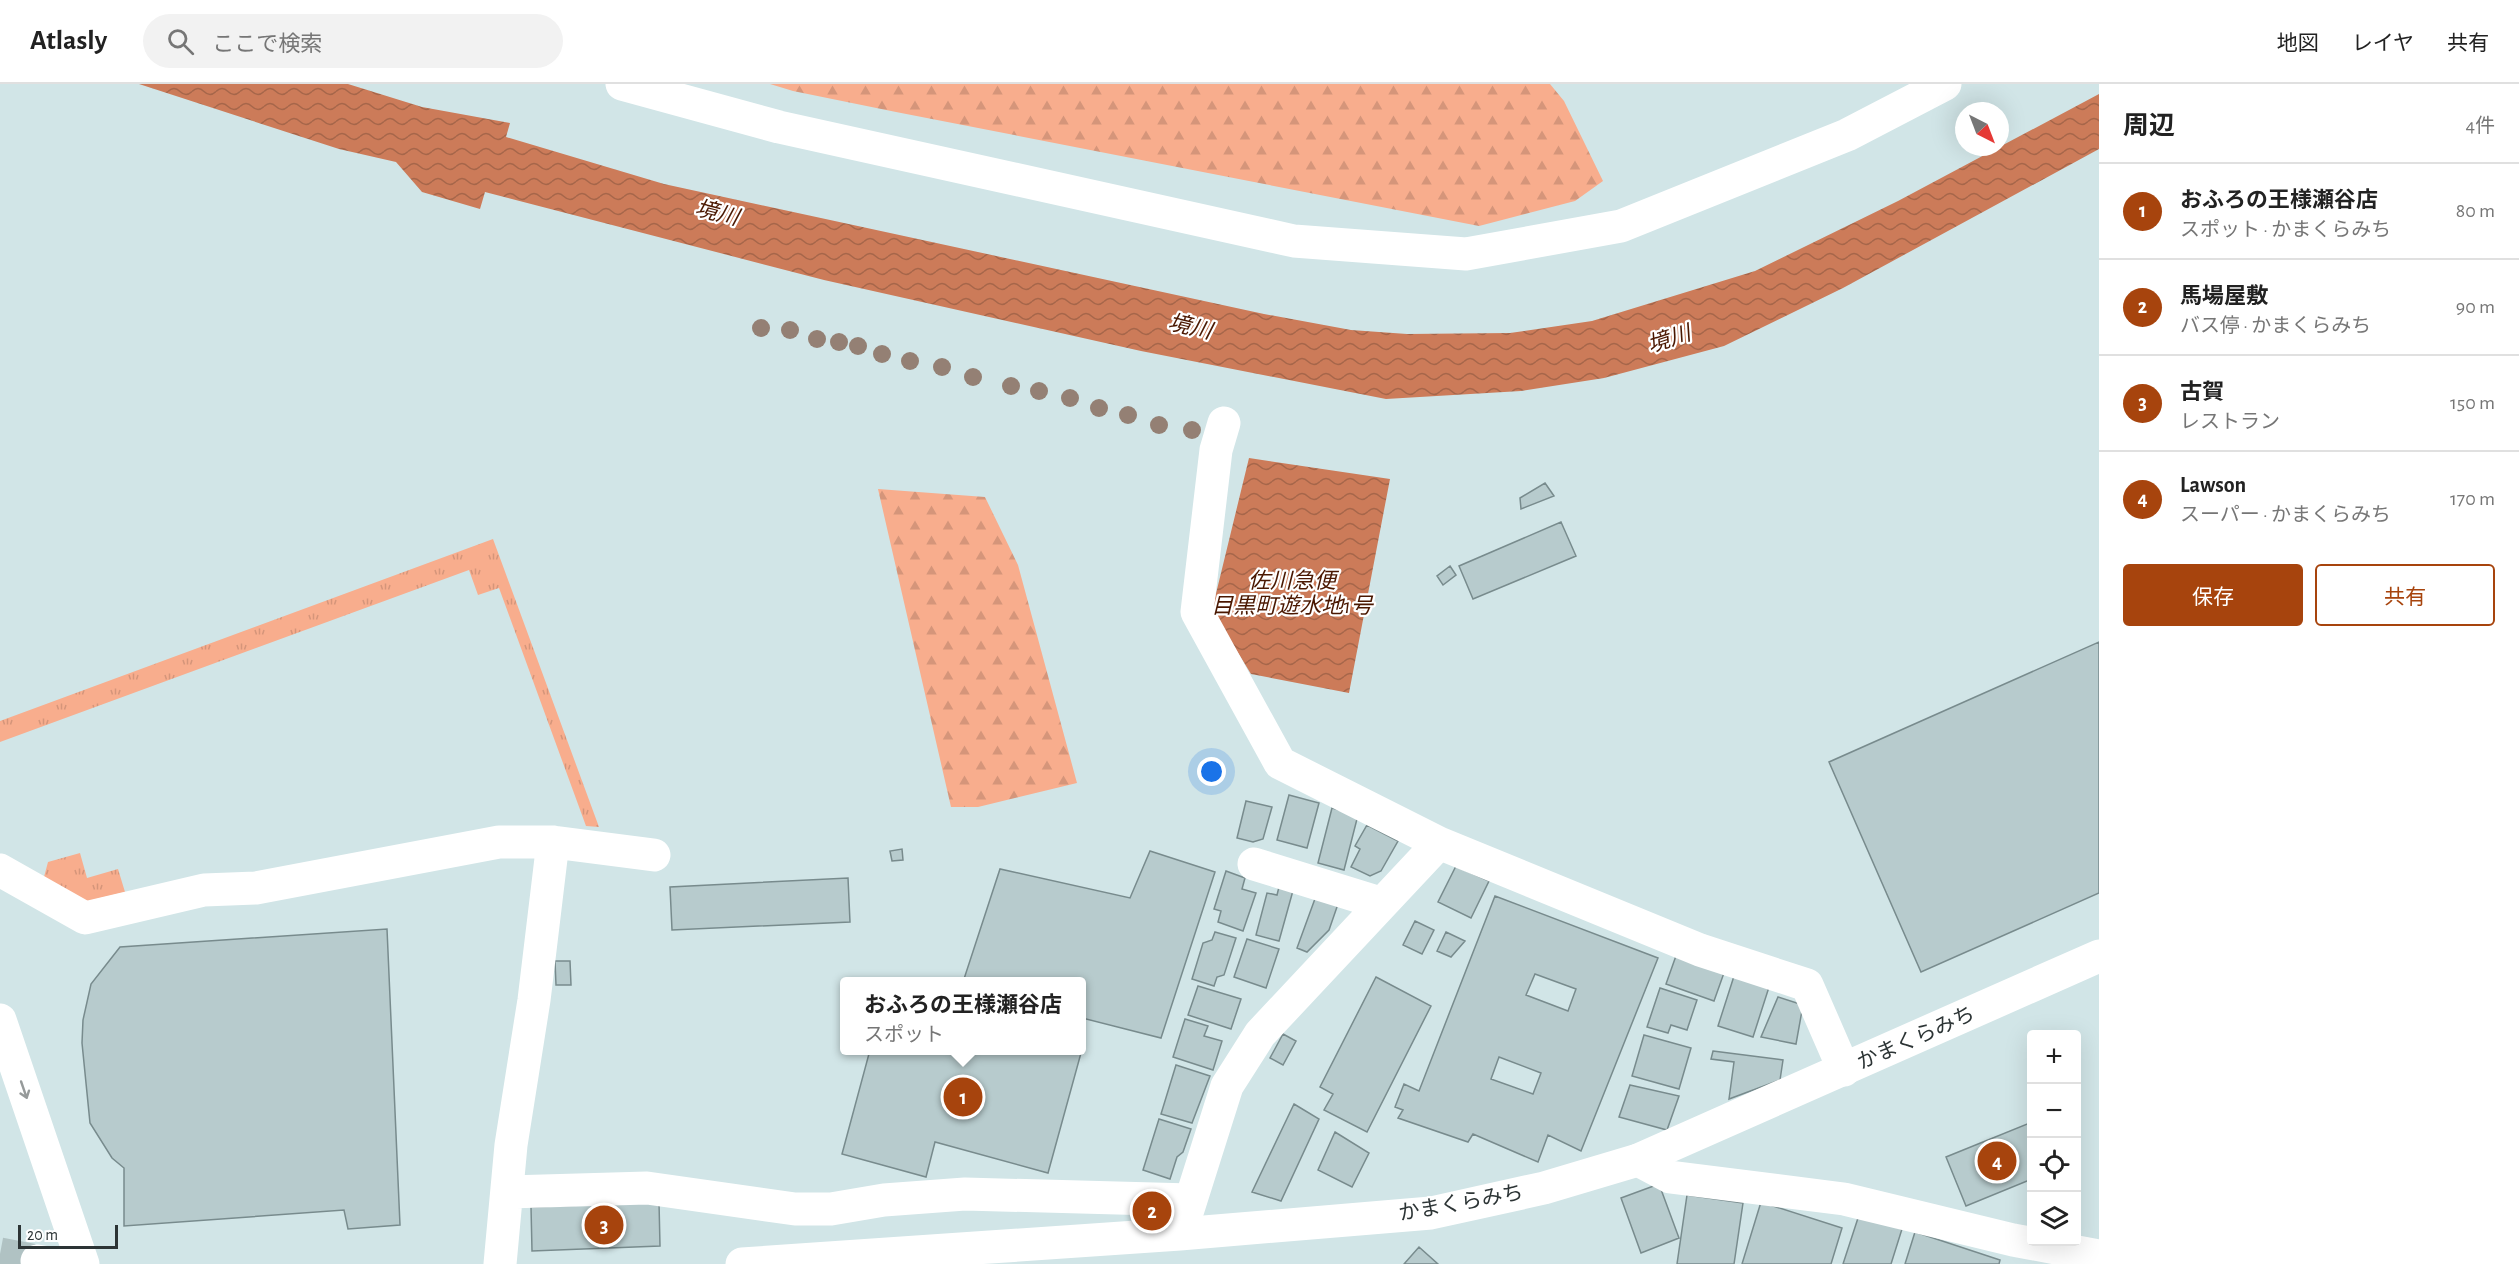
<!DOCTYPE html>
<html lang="ja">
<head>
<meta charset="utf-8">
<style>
  body { margin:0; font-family:"Alegreya Sans","Noto Sans JP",sans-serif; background:#f2f2f2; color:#222 }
  .controls { position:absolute; right:18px; bottom:18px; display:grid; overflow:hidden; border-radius:6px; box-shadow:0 6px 24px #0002 }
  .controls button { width:54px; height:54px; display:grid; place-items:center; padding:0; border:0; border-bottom:2px solid #e0e0e0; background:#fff; color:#222; font:30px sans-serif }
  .compass { position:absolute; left:1955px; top:18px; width:54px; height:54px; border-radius:50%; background:#fff; box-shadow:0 6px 24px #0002; rotate:138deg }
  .scale { position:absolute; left:18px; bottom:15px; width:100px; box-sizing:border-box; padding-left:6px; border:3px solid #2c3435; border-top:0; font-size:16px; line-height:21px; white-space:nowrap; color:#2c3435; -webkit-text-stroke:4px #fff; paint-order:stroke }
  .you { position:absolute; left:1212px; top:688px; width:21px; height:21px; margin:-15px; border:4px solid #fff; border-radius:50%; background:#1a73e8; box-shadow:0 0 0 9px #1a73e833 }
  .badge { display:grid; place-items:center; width:39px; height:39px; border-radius:50%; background:#a7440d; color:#fff; font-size:20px; font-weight:700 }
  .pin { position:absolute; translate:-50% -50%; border:3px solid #fff; box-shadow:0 2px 6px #0006 }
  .popup { position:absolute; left:840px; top:893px; width:246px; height:78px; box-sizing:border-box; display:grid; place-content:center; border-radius:6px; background:#fff; filter:drop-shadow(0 2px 4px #0005); font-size:20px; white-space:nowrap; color:#767676 }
  .popup b { font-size:22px; color:#222 }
  .popup::after { content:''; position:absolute; left:50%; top:100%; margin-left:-12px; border:12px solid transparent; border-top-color:#fff }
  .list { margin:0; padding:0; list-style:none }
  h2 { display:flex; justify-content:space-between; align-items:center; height:78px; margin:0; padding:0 24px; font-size:26px }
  h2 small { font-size:20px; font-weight:400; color:#767676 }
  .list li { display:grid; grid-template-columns:39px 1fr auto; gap:18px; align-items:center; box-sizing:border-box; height:96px; padding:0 24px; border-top:2px solid #e0e0e0 }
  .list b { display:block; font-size:22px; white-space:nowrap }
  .list p { margin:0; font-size:20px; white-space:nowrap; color:#767676 }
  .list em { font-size:20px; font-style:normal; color:#767676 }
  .actions { display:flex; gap:12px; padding:18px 24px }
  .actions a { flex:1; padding:14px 0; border:2px solid #a7440d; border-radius:6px; text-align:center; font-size:21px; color:#a7440d }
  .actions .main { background:#a7440d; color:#fff }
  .icon { flex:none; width:33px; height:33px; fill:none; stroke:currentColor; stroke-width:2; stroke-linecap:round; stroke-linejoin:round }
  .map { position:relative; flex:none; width:2099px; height:1180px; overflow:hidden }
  header { display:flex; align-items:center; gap:36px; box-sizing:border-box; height:84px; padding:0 30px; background:#fff; border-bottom:2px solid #e0e0e0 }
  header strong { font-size:28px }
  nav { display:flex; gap:33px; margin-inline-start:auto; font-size:21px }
  .search { width:420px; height:54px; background:#f2f2f2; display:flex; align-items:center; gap:15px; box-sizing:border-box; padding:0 21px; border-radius:33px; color:#767676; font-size:22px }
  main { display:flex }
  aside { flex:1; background:#fff }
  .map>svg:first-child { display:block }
  .grass { fill:url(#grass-tufts) }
  .forest { fill:url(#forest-firs) }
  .water { fill:url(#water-waves) }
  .building { fill:#b7cbcd; stroke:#788b8d; stroke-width:1.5; fill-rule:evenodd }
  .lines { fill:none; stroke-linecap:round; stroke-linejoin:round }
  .secondary-tunnel { stroke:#b0c2c3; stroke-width:33; stroke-dasharray:33 16; stroke-linecap:butt }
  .minor { stroke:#fff; stroke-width:33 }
  .secondary { stroke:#fff; stroke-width:33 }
  .tree { fill:#948074 }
  .oneway { stroke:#969a9a }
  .labels { text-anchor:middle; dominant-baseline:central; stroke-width:4.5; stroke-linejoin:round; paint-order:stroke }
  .street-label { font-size:21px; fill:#2c3435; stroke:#fff }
  .water-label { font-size:22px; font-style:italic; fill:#4a1700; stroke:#fff }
</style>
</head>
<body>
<header>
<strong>Atlasly</strong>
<div class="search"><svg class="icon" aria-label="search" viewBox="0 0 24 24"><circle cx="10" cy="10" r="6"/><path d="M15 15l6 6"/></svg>ここで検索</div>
<nav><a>地図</a><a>レイヤ</a><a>共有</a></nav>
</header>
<main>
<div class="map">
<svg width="2099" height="1180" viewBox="0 0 2099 1180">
  <defs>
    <pattern id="grass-tufts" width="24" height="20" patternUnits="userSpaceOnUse" patternTransform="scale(1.5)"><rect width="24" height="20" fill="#f8ad8d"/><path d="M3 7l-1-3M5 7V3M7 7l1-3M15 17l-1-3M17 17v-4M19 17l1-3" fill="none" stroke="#d5957a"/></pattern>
    <pattern id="forest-firs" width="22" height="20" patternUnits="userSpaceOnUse" patternTransform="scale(1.5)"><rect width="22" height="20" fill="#f8ad8d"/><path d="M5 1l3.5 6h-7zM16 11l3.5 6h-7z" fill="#d5957a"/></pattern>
    <pattern id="water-waves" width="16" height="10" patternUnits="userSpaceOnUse" patternTransform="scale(1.5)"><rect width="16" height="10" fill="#cc7b59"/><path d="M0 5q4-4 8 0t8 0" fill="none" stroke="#a6664a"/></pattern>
  </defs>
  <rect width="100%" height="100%" fill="#d1e5e7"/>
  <path class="grass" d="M 493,455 L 599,743 L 586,742 L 499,504 L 478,511 L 469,486 L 0,658 L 0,637 Z
    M 80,769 L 87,794 L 118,785 L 125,808 L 84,818 L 44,793 L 48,778 Z"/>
  <path class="forest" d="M 770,0 L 1550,0 L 1564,17 L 1603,97 L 1575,117 L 1479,142 L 896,28 L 793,7 Z
    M 878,405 L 985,413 L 1018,481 L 1077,699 L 978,723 L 951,723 Z"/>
  <path class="water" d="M 139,0 L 348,0 L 422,23 L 510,39 L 506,53 L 664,100 L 1264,230 L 1351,246 L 1407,250 L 1510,249 L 1592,237 L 1755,187 L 1898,117 L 2099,10 L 2099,65 L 1843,204 L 1724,262 L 1604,294 L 1521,307 L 1386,315 L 1141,267 L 824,196 L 485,108 L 480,125 L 422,108 L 396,78 L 339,65 Z
    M 1249,374 L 1390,395 L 1349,609 L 1251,590 L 1212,526 Z"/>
  <path class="building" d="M 1545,399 L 1554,412 L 1521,425 L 1520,414 Z
    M 1561,438 L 1576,472 L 1473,515 L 1459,482 Z
    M 1450,482 L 1456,491 L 1443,501 L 1437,492 Z
    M 2099,558 L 2099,809 L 1921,888 L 1829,678 Z
    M 1289,711 L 1319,719 L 1307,764 L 1277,756 Z
    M 1246,717 L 1272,723 L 1263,755 L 1253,758 L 1237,754 Z
    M 1332,724 L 1358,731 L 1344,786 L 1318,779 Z
    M 1367,741 L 1398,757 L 1381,787 L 1370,792 L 1351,783 L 1360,765 L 1355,762 Z
    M 902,765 L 903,776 L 892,777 L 890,767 Z
    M 1150,767 L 1215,788 L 1161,954 L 1082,934 L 1082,898 L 963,898 L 1000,785 L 1130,814 Z
    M 1456,782 L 1489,797 L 1471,834 L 1438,818 Z
    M 1226,787 L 1245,794 L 1242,805 L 1256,809 L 1243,847 L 1218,838 L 1221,827 L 1214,825 Z
    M 848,794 L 850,838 L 672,846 L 670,803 Z
    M 1280,799 L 1294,803 L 1279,857 L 1256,851 L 1267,809 L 1277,811 Z
    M 1316,812 L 1338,820 L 1329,846 L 1307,868 L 1297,864 Z
    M 1495,812 L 1658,874 L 1581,1067 L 1548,1051 L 1538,1078 L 1473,1050 L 1468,1058 L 1398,1034 L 1403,1026 L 1395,1023 L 1404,1000 L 1419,1007 ZM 1535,890 L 1576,905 L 1568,927 L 1526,911 ZM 1499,973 L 1541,989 L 1533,1010 L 1491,995 Z
    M 1415,837 L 1434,846 L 1422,870 L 1403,861 Z
    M 387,845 L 400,1141 L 348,1145 L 344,1126 L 124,1142 L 124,1084 L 112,1074 L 90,1039 L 82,959 L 83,936 L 91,900 L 120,863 Z
    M 1215,848 L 1236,854 L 1224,891 L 1217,893 L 1214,902 L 1192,895 L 1203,859 L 1212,856 Z
    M 1446,848 L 1465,857 L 1451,873 L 1437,867 Z
    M 1247,855 L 1279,865 L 1266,904 L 1234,893 Z
    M 1677,869 L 1725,886 L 1714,917 L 1666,900 Z
    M 555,877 L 570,877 L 571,901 L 556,901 Z
    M 1735,889 L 1770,900 L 1753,953 L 1718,942 Z
    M 1376,893 L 1431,922 L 1367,1048 L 1324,1026 L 1333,1010 L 1320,1003 Z
    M 1198,902 L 1241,915 L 1231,945 L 1188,931 Z
    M 1660,904 L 1697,916 L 1687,946 L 1671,941 L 1668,949 L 1647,943 Z
    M 1778,913 L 1803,921 L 1796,960 L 1761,953 Z
    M 1185,935 L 1208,942 L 1204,952 L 1222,957 L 1213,986 L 1173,973 Z
    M 1283,950 L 1296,957 L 1283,981 L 1270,974 Z
    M 1644,951 L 1691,964 L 1679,1005 L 1632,992 Z
    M 870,966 L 1081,969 L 1048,1089 L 935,1058 L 926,1093 L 842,1070 Z
    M 1713,967 L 1783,976 L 1780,996 L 1729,1015 L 1734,978 L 1711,975 Z
    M 1176,981 L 1210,992 L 1192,1039 L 1161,1030 Z
    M 1630,1001 L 1679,1012 L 1667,1046 L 1619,1033 Z
    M 1294,1020 L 1319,1035 L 1281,1117 L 1252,1108 Z
    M 1159,1035 L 1191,1045 L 1183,1068 L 1177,1073 L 1170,1095 L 1143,1086 Z
    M 2032,1038 L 2032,1095 L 1966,1122 L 1946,1073 Z
    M 1335,1048 L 1369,1069 L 1352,1103 L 1318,1086 Z
    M 1659,1100 L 1679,1154 L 1641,1169 L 1621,1114 Z
    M 1687,1111 L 1743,1119 L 1734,1180 L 1677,1180 Z
    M 659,1118 L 660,1162 L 532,1167 L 531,1123 Z
    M 1761,1118 L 1842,1144 L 1831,1180 L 1742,1180 Z
    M 1859,1131 L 1902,1145 L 1891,1180 L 1843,1180 Z
    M 1915,1148 L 2000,1176 L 1999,1180 L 1905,1180 Z
    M 1419,1163 L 1438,1180 L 1404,1180 Z"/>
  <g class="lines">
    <path class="secondary-tunnel" d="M 0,1170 L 37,1177"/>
    <path class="minor" d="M 622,0 L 779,43 L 1294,157 L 1466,170 L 1621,142 L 1847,51 L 1945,0
      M 1224,339 L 1216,366 L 1197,528 L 1280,679 L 1439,759 L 1700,866 L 1807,901 L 1844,986
      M 1254,780 L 1380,819
      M 0,786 L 85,834 L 204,806 L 256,804 L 499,758 L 553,758 L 654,771
      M 0,936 L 83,1180
      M 1638,1076 L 1670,1093 L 1844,1115 L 2013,1156 L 2099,1172
      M 507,1108 L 647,1104 L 795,1125 L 831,1125 L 884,1116 L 965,1110 L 1191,1116
      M 1184,1138 L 1227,1002 L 1260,950 L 1439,759
      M 500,1180 L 511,1061 L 534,916 L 553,758"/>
    <path class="secondary" d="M 37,1177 L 55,1180
      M 742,1180 L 1180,1150 L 1431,1129 L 1544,1104 L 1638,1076 L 2099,872"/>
  </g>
  <g class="tree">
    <circle cx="761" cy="244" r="9"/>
    <circle cx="790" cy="246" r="9"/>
    <circle cx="817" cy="255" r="9"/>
    <circle cx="839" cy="258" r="9"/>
    <circle cx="858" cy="262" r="9"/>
    <circle cx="882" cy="270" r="9"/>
    <circle cx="910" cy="277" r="9"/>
    <circle cx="942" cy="283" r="9"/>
    <circle cx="973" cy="293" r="9"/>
    <circle cx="1011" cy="302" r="9"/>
    <circle cx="1039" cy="307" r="9"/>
    <circle cx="1070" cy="314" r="9"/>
    <circle cx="1099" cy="324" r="9"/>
    <circle cx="1128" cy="331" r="9"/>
    <circle cx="1159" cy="341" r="9"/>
    <circle cx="1192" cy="346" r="9"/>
  </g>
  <defs><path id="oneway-shaft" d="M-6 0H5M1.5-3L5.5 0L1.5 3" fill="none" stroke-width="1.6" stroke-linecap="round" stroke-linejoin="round" transform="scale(1.5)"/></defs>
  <use class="oneway" href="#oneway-shaft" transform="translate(24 1006) rotate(71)"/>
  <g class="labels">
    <g class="street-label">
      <text transform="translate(1916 954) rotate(-24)">かまくらみち</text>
      <text transform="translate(1461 1119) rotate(-10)">かまくらみち</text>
    </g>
    <g class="water-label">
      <text transform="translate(717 129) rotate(14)">境川</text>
      <text transform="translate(1190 243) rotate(13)">境川</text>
      <text transform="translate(1669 255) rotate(-18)">境川</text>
      <text x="1292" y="497">佐川急便<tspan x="1292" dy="25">目黒町遊水地1号</tspan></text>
    </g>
  </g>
</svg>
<div class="controls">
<button>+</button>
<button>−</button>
<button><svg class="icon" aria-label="locate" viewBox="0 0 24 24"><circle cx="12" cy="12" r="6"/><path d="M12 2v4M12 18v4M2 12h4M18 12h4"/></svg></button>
<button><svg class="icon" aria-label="layers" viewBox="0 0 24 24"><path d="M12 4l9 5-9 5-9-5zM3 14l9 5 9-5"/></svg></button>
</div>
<svg class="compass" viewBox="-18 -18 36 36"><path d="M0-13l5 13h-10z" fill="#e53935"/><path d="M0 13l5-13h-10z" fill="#767676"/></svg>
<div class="scale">20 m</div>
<div class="you"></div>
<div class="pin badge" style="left:963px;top:1013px">1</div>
<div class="popup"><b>おふろの王様瀬谷店</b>スポット</div>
<div class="pin badge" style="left:1152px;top:1127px">2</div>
<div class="pin badge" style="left:604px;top:1141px">3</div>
<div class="pin badge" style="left:1997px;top:1077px">4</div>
</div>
<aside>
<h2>周辺<small>4件</small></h2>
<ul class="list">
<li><span class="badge">1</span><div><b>おふろの王様瀬谷店</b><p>スポット · かまくらみち</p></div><em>80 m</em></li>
<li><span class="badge">2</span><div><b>馬場屋敷</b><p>バス停 · かまくらみち</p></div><em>90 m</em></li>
<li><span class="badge">3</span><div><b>古賀</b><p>レストラン</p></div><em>150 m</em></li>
<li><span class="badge">4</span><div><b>Lawson</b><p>スーパー · かまくらみち</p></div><em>170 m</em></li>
</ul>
<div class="actions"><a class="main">保存</a><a>共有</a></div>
</aside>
</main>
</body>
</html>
